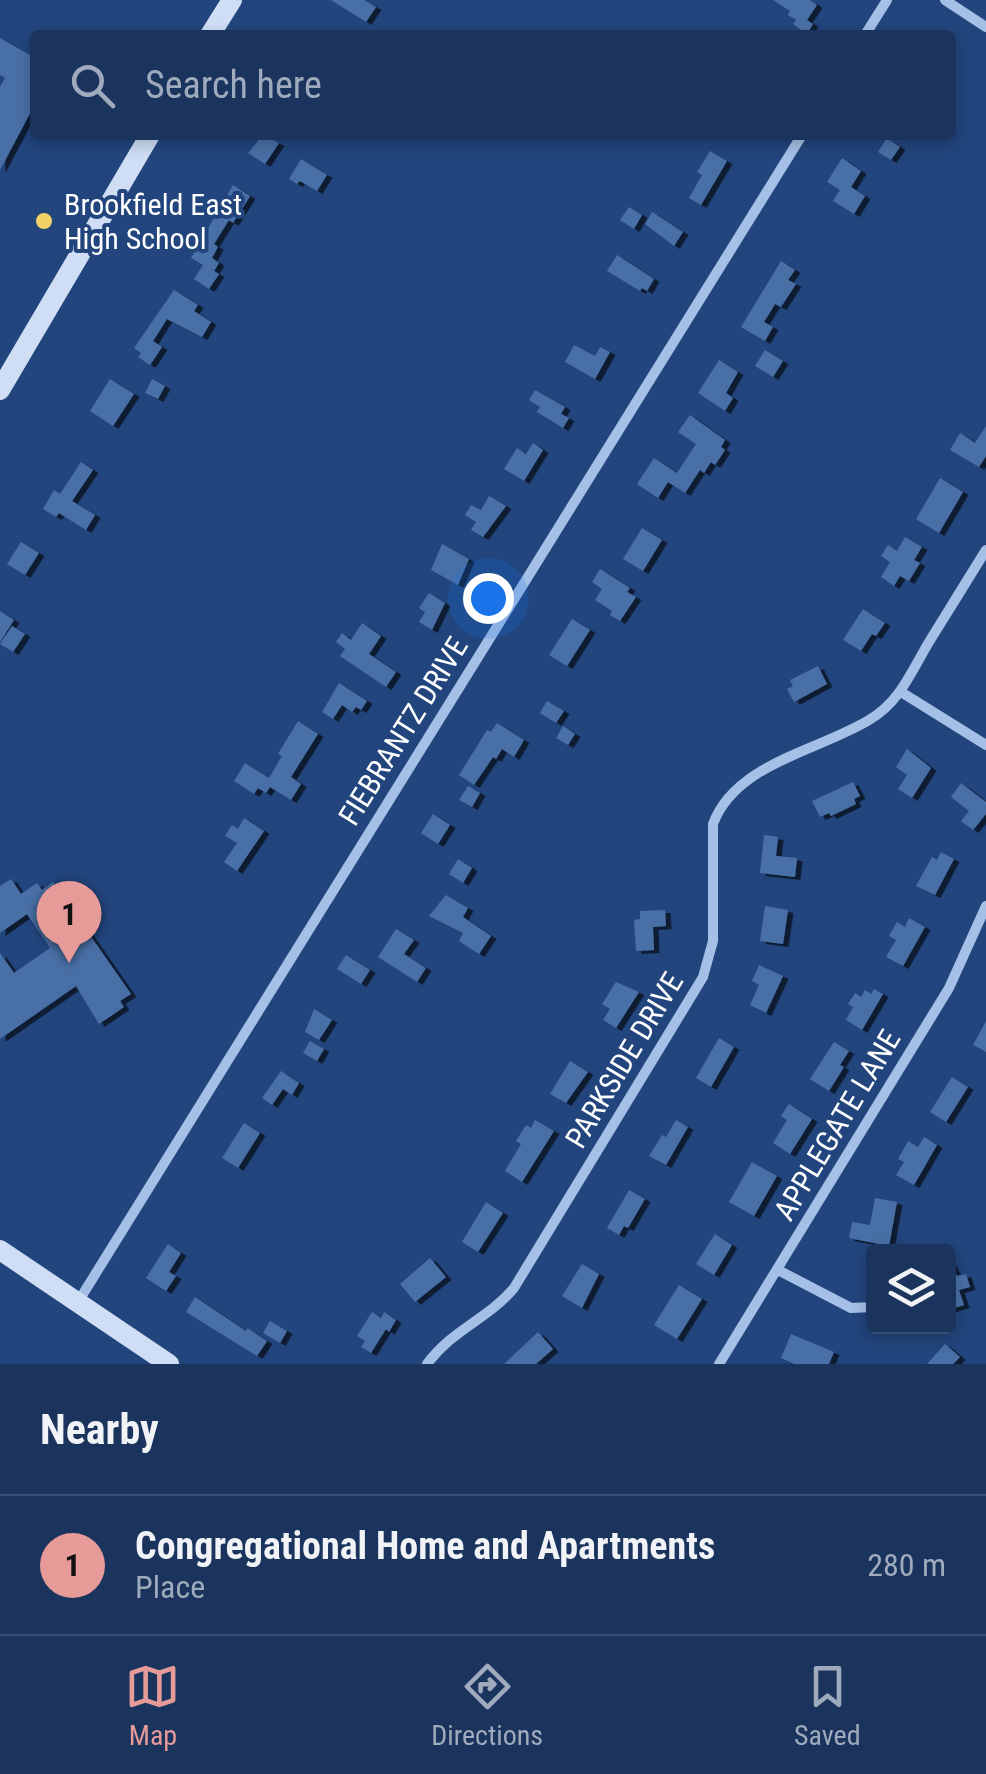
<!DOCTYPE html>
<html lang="en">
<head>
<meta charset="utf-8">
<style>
  body { margin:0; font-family:"Roboto Condensed",sans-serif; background:#273f67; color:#f1f3f6 }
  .controls { position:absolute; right:30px; bottom:30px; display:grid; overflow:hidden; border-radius:10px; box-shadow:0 5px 15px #0003 }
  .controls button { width:90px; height:90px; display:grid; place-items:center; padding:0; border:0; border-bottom:2px solid #384f73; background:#1a345e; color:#f1f3f6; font:50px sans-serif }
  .you { position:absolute; left:488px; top:598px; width:35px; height:35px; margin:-25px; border:8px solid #fff; border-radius:50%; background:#1a73e8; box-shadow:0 0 0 15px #1a73e833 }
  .badge { display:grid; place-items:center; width:65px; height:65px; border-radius:50%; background:#e69b98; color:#111; font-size:32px; font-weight:700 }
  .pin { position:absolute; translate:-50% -82px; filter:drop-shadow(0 2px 5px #0008) }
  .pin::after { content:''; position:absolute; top:52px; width:35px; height:30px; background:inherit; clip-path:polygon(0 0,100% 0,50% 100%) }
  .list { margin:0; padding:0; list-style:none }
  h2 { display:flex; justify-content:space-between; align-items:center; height:130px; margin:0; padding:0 40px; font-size:42px }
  h2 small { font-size:32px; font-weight:400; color:#9faabc }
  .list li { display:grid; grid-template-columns:65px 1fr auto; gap:30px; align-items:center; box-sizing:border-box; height:140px; padding:0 40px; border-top:2px solid #384f73 }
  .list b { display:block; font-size:38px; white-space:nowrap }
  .list p { margin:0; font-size:32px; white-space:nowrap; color:#9faabc }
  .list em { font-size:32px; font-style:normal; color:#9faabc }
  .icon { flex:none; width:55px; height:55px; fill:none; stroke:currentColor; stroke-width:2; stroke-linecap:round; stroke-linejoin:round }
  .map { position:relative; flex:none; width:986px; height:1364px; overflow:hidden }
  .search { position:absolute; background:#1a345e; box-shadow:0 5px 15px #0003; left:30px; right:30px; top:30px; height:110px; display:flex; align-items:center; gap:25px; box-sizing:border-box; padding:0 35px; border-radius:10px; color:#9faabc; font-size:38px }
  .sheet { height:270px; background:#1a345e }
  nav { display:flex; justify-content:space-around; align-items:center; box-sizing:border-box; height:140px; border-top:2px solid #384f73; background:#1a345e; font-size:28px; color:#9faabc }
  nav a { display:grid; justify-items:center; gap:5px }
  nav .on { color:#e69b98 }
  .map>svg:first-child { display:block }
  .building { fill:#4a6fa6; filter:url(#shadow) }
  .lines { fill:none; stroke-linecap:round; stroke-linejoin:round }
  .street { stroke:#a5c0e6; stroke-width:10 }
  .secondary { stroke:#cfdef5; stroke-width:20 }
  .poi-dot { fill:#f2d167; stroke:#22457d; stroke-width:4 }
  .labels { text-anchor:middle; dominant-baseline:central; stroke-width:8; stroke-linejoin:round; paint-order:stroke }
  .poi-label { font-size:30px; fill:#fff; stroke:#22457d; text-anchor:start }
  .street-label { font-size:30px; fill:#fff; stroke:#22457d }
</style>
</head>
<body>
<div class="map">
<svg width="986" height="1364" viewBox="0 0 986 1364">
  <defs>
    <filter id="shadow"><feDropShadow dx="5.5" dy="3" stdDeviation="0" flood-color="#0009"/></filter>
  </defs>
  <rect width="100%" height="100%" fill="#22457d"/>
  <path class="building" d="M 331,0 L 364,0 L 376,7 L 366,22 Z
    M 773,0 L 810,0 L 817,5 L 807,20 L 813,24 L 807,34 L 793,24 L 796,20 L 788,15 L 790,11 Z
    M 0,38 L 35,58 L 35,104 L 0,170 L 0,87 L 5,78 L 0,75 Z
    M 263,135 L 279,143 L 265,164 L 248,153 Z
    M 887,138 L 900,147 L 891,160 L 878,152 Z
    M 710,151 L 727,161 L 701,205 L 689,198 L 702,175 L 697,172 Z
    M 842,158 L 861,171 L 851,187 L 865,196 L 854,214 L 833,201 L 840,190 L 827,182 Z
    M 301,159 L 327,175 L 317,191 L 300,181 L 297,184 L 289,179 Z
    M 233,185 L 250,196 L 233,223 L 229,220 L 214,244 L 218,247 L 212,258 L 219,263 L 214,271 L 219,274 L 209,289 L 194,279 L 203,265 L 191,258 Z
    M 629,207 L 642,215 L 634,229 L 620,220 Z
    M 652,212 L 683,232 L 674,246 L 645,224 Z
    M 617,255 L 654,279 L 647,291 L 642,288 L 640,291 L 607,271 Z
    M 781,261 L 795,270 L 788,280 L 796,284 L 781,307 L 775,304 L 764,322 L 773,327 L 765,341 L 741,327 Z
    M 174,290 L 198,305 L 194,311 L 211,322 L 202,337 L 167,319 L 153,341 L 162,347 L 150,365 L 138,357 L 141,353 L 134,348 Z
    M 574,345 L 595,356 L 600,347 L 610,352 L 595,379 L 565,362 Z
    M 765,350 L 783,361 L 773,377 L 755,366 Z
    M 719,360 L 738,372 L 726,393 L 733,398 L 725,411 L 698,393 Z
    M 110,379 L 134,394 L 113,426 L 90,411 Z
    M 152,379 L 165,386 L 158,399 L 145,393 Z
    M 535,390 L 565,407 L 561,414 L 569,418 L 563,428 L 537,412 L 540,407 L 529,400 Z
    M 690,415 L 725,440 L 721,447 L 725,450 L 715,465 L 711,462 L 704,473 L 700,470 L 685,493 L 668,482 L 658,498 L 637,484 L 654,458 L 677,473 L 696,444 L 678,432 Z
    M 986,426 L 986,456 L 979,467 L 950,450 L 960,433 L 975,443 Z
    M 533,443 L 543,450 L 524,481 L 504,469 L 517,448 L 526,454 Z
    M 81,462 L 93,470 L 72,501 L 95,515 L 86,530 L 59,513 L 56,517 L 43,509 L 54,490 L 60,494 Z
    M 940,478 L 963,492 L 939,533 L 916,519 Z
    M 489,496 L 506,506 L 483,537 L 471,530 L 476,522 L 465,515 L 471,505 L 481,510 Z
    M 642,528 L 662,540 L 643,571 L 623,559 Z
    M 905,537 L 922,547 L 914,560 L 920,563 L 909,581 L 900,576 L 894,586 L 881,577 L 890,562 L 881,556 L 888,545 L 897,551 Z
    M 21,542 L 39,553 L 25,575 L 7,564 Z
    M 442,544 L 469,559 L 458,585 L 431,570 Z
    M 600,569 L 630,588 L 627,592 L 636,597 L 620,621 L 610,615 L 612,611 L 595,600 L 602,589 L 592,582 Z
    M 429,593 L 445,603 L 432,630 L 419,622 L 425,612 L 419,608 Z
    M 863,609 L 885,623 L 876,636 L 872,634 L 861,651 L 843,640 Z
    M 0,611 L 14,620 L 0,642 Z
    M 572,619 L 590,630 L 567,666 L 549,655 Z
    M 362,623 L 381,636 L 369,654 L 396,672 L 386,687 L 340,656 L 345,649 L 336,642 L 342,633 L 351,640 Z
    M 12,626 L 25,634 L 13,652 L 0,644 Z
    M 818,666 L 827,684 L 794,702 L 787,689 L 793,686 L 790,680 Z
    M 339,683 L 367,701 L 361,710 L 356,707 L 352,712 L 342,705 L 333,719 L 322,712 Z
    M 547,701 L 564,711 L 556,723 L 540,713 Z
    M 298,721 L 318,734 L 291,777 L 301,784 L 291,800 L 270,787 L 266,793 L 258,788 L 254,794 L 234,781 L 245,763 L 269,778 L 282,756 L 278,754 Z
    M 497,723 L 524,740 L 514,757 L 502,749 L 496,759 L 493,757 L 474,785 L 459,775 L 487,730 L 491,732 Z
    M 563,726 L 575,734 L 568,745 L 556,738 Z
    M 907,749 L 931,768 L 912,798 L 898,789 L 907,775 L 896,767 Z
    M 853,782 L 860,796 L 854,799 L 856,804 L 831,816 L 829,813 L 820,817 L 812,801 Z
    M 961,783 L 986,802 L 986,814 L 973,830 L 961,821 L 969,811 L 951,797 Z
    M 468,786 L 480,793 L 472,807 L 459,800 Z
    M 433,814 L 450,825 L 438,844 L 421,833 Z
    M 244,818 L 264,831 L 237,871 L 224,862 L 237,843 L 225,836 L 232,825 L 238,829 Z
    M 764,835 L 778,837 L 776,856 L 797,858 L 795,877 L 760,873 Z
    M 941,852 L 954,859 L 935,895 L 916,886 L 932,857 L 937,860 Z
    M 458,859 L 472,868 L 463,883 L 449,874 Z
    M 11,879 L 21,894 L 37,883 L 42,890 L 53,882 L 131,994 L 120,1001 L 124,1007 L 99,1024 L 76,986 L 0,1039 L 0,953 L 14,973 L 50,948 L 27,914 L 0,933 L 0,886 Z
    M 446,895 L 468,908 L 463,917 L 491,936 L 479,954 L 459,941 L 463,933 L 429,916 Z
    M 765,906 L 788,910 L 783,944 L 760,941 Z
    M 665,910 L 666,926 L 653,927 L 654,950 L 636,951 L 634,920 L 640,919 L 640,911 Z
    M 909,918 L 925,927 L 903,966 L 886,957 L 896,940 L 889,936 L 897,922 L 905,927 Z
    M 396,929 L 414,940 L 404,954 L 426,968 L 417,982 L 378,957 Z
    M 346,955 L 370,970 L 361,984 L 337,969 Z
    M 759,965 L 783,976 L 766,1013 L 750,1005 L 759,985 L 752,981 Z
    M 616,982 L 639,992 L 616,1028 L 603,1020 L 610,1009 L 602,1004 Z
    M 874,989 L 883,994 L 862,1030 L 846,1020 L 853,1007 L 848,1004 L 855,993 L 861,997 L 865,990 L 871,994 Z
    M 314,1009 L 332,1020 L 319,1040 L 305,1032 Z
    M 986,1021 L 986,1052 L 973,1045 Z
    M 719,1038 L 734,1047 L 711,1087 L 696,1078 Z
    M 310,1041 L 324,1049 L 317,1061 L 303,1053 Z
    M 834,1042 L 849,1051 L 840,1065 L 844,1067 L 829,1091 L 810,1079 Z
    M 570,1061 L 588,1072 L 566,1103 L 550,1094 Z
    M 281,1071 L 299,1083 L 292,1095 L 283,1089 L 272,1105 L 262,1098 Z
    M 952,1077 L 968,1087 L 946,1122 L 930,1112 Z
    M 789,1104 L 812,1119 L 790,1154 L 773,1143 L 787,1120 L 781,1116 Z
    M 535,1120 L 554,1131 L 522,1182 L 505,1171 L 521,1144 L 516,1141 L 526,1125 L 531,1128 Z
    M 676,1120 L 688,1127 L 666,1165 L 649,1156 L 662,1135 L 666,1137 Z
    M 244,1123 L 260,1133 L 238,1168 L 222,1158 Z
    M 924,1137 L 937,1145 L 914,1185 L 896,1175 L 904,1162 L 898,1159 L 908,1141 L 918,1147 Z
    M 752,1162 L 777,1176 L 754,1216 L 729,1202 Z
    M 629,1190 L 645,1199 L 628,1228 L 624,1226 L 619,1235 L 607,1228 Z
    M 875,1198 L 897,1202 L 889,1246 L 849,1238 L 852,1222 L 870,1225 Z
    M 486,1202 L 503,1213 L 478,1252 L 462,1242 Z
    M 715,1234 L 732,1245 L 714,1275 L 696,1264 Z
    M 168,1244 L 181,1253 L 169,1272 L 176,1276 L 166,1291 L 146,1278 Z
    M 948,1256 L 957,1276 L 966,1274 L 970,1287 L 959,1290 L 964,1305 L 948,1310 Z
    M 430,1258 L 446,1277 L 415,1302 L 400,1284 Z
    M 582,1264 L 599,1274 L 582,1308 L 562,1296 Z
    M 679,1285 L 702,1299 L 677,1339 L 654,1325 Z
    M 195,1297 L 246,1331 L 247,1328 L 267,1341 L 257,1356 L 186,1312 Z
    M 372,1312 L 381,1318 L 384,1312 L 396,1320 L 389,1332 L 386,1329 L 371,1353 L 361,1347 L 365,1341 L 357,1336 Z
    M 270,1321 L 287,1331 L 280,1343 L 263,1333 Z
    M 538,1332 L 553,1349 L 536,1364 L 504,1364 Z
    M 791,1334 L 834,1352 L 829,1364 L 794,1364 L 781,1358 Z
    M 945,1344 L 960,1357 L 953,1364 L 927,1364 Z"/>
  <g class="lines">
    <path class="street" d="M 945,0 L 986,27
      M 865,35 L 887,0
      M 901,692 L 986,745
      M 778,1270 L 851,1308 L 874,1307
      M 78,1302 L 802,135
      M 427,1364 C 453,1329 488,1319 514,1288 L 703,977 L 713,941 L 713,824 C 736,763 818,751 869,720 C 900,702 911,672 929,642 C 948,611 967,581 986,550
      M 719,1364 L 949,988 L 986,906"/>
    <path class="secondary" d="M 210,35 L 232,0
      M 0,390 L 150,135
      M 0,1250 L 169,1364"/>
  </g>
  <circle class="poi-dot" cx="44" cy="221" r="10"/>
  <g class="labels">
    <g class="poi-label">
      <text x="64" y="204">Brookfield East<tspan x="64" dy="34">High School</tspan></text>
    </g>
    <g class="street-label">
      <text transform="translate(403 731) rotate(-58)">FIEBRANTZ DRIVE</text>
      <text transform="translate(624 1060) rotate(-59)">PARKSIDE DRIVE</text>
      <text transform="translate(837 1125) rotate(-59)">APPLEGATE LANE</text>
    </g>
  </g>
</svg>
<div class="controls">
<button><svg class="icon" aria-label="layers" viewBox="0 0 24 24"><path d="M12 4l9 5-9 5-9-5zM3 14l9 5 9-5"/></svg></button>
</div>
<div class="you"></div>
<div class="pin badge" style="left:69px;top:963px">1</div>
<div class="search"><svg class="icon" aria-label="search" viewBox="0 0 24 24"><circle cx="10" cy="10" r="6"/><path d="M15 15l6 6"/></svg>Search here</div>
</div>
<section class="sheet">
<h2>Nearby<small></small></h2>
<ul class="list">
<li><span class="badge">1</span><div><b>Congregational Home and Apartments</b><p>Place</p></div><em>280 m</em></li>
</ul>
</section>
<nav>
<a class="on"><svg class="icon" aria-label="map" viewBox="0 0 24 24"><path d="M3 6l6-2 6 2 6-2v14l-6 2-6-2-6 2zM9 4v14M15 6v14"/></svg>Map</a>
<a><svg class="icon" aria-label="directions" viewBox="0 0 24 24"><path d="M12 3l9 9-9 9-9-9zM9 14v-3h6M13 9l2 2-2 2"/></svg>Directions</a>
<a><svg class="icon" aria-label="saved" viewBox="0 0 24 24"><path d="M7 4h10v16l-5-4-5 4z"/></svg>Saved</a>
</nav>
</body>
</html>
